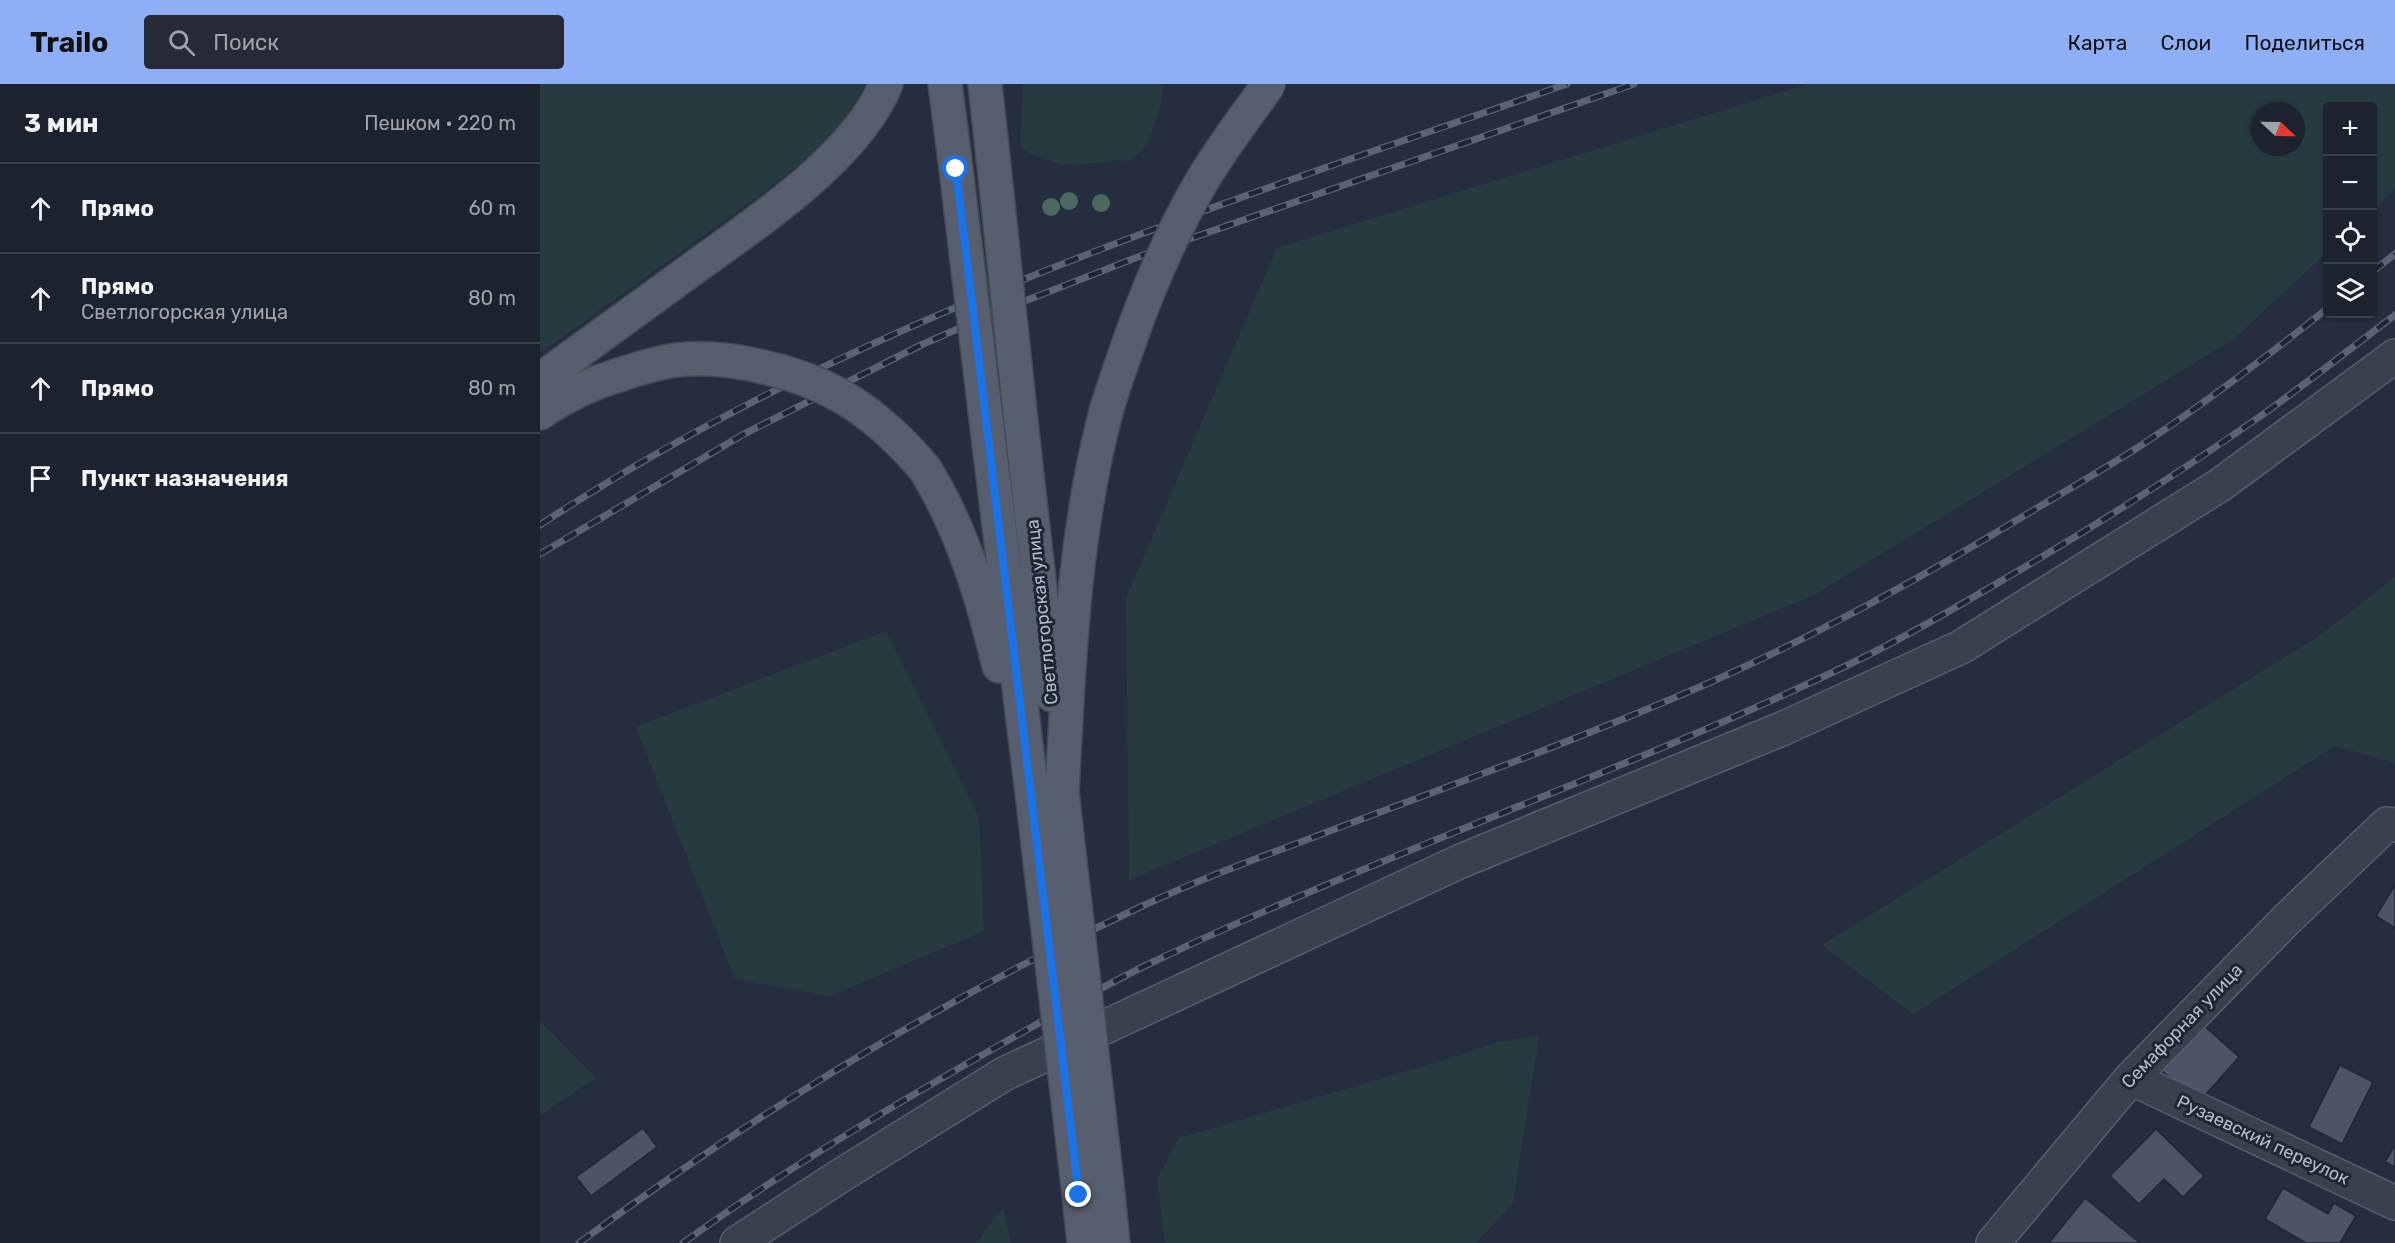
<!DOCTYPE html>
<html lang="ru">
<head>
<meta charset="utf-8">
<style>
  body { margin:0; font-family:Rubik,sans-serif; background:#252a36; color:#f1f3f6 }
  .controls { position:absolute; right:18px; top:18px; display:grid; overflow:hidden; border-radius:6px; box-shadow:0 2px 4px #0004 }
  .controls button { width:54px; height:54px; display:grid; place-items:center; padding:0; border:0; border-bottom:2px solid #3a3f4a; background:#1c222e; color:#f1f3f6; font:30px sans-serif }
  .compass { position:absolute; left:1711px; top:18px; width:54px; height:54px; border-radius:50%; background:#1c222e; box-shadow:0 2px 4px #0004; rotate:112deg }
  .stop { position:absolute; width:18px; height:18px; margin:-14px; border:4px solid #1a73e8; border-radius:50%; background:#fff }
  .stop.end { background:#1a73e8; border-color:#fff; box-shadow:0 2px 6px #0008 }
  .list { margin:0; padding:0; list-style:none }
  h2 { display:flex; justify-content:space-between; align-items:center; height:78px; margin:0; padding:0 24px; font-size:26px }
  h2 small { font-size:20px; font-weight:400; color:#a0a4aa }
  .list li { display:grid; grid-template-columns:39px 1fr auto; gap:18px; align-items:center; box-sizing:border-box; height:90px; padding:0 24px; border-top:2px solid #3a3f4a }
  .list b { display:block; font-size:22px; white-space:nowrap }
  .list p { margin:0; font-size:20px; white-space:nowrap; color:#a0a4aa }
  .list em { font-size:20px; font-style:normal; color:#a0a4aa }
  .icon { flex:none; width:33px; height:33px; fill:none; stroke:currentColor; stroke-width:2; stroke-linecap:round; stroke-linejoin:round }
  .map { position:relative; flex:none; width:1855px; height:1159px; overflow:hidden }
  header { display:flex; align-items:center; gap:36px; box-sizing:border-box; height:84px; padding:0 30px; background:#8eaff5; color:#111 }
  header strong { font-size:28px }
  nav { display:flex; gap:33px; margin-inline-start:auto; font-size:21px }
  .search { width:420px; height:54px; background:#252a36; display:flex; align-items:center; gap:15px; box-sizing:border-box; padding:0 21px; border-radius:6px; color:#a0a4aa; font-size:22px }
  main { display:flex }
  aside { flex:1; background:#1c222e }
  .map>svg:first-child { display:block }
  .green { fill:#273b3f; fill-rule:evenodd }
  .building { fill:#4b5567; stroke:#202735; stroke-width:1.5 }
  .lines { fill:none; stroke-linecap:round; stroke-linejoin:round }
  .minor-casing { stroke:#575e6c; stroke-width:36 }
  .major-casing { stroke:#424957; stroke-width:36 }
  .minor { stroke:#39404e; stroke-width:33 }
  .major { stroke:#575f6e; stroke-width:33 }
  .rail-casing { stroke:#5b6475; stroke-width:7 }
  .rail { stroke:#1e2533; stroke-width:4.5; stroke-dasharray:14; stroke-linecap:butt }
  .major-bridge-casing { stroke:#424957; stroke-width:36; stroke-linecap:butt }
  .major-bridge { stroke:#575f6e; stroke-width:33 }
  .tree { fill:#4d695f }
  .route { stroke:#1a73e8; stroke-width:8 }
  .labels { text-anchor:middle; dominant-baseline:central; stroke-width:6; stroke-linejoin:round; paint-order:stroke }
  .street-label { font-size:18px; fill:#b5bcc9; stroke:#1e2533 }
</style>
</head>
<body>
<header>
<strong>Trailo</strong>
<div class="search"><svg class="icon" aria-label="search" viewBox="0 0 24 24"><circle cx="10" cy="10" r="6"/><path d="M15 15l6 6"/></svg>Поиск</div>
<nav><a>Карта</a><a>Слои</a><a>Поделиться</a></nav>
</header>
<main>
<aside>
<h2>3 мин<small>Пешком · 220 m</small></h2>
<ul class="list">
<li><svg class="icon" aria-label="ahead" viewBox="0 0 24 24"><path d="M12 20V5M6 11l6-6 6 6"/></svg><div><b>Прямо</b></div><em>60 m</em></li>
<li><svg class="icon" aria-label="ahead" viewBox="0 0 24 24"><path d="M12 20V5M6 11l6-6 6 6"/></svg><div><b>Прямо</b><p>Светлогорская улица</p></div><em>80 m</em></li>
<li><svg class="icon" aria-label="ahead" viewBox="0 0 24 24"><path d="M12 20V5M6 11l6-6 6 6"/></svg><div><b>Прямо</b></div><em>80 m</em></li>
<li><svg class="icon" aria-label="arrive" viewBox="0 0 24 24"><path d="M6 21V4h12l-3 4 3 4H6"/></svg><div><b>Пункт назначения</b></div></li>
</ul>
</aside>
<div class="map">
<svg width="1855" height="1159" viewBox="0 0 1855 1159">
  <rect width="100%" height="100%" fill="#252e3e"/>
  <path class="green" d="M 0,0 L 326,0 L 296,50 L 242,95 L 0,269 Z
    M 483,0 L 624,0 L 620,24 L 606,62 L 591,76 L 522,81 L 490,69 L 481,62 C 479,41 483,21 483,0 Z
    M 1268,0 L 1855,0 L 1855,105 L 1833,126 L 1832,22 L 1788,22 L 1787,168 L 1694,255 L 1274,511 L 589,796 L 586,514 L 737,164 ZM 1720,27 L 1756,27 L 1756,63 L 1720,63 Z
    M 1855,493 L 1855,679 L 1795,662 L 1373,930 L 1282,861 L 1782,550 Z
    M 346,547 L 439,733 L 444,847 L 290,912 L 195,895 L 96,643 Z
    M 0,937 L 56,994 L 0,1031 Z
    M 999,952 L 973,1119 L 936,1159 L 625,1159 L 617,1095 L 639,1054 L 908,975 L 958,958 Z
    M 463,1123 L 471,1159 L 436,1159 Z"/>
  <path class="building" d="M 1855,801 L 1855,844 L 1836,832 Z
    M 1660,938 L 1699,973 L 1658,1019 L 1619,984 Z
    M 1800,981 L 1833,998 L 1802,1060 L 1769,1043 Z
    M 103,1044 L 117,1063 L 51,1112 L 36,1093 Z
    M 1616,1045 L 1664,1092 L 1643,1113 L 1624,1095 L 1599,1120 L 1570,1092 Z
    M 1855,1061 L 1855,1083 L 1845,1078 Z
    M 1743,1104 L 1788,1130 L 1794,1119 L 1816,1132 L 1800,1159 L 1766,1159 L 1725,1135 Z
    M 1545,1114 L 1600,1159 L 1509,1159 Z"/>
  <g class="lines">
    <g class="minor-casing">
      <path id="minor" d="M 1591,994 L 1855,1119
        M 197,1159 L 300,1092 L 464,990 L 921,777 L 1244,644 L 1421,563 L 1680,401 L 1855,272
        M 1453,1159 L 1591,994 L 1748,834 L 1847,740 L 1855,741"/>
    </g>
    <g class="major-casing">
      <path id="major" d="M 405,0 L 416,85
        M 445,0 L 453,73
        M 0,296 C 50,259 101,223 151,186 C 214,140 316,74 346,0
        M 0,329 C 25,311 49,300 79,291
        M 482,347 L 512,611
        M 449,360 L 493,717
        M 385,385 C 423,447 442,512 459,582
        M 522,708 C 529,578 533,451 567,324
        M 567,1100 L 573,1159
        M 539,1111 L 544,1159"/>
    </g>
    <use href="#minor" class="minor"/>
    <use href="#major" class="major"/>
    <g class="rail-casing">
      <path id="rail" d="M 1832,188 L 1855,170
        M 0,441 C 314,234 676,123 1027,0
        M 0,470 L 204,350 L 381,261 L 454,229 L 603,171 L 1094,0
        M 39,1159 C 214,1030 399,917 596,825 C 656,796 719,774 782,750 C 906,703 1032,658 1155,605 C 1268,556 1376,497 1482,433 C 1519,411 1557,389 1594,366 C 1661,322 1725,274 1788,224
        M 143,1159 C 241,1088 345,1026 451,966 C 505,936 558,904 615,877 C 842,769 1083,689 1310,580 C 1366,553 1420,521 1473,490 C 1558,440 1641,388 1722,331 C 1767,299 1811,264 1855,231"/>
    </g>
    <use href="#rail" class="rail"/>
    <g class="major-bridge-casing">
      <path id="major-bridge" d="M 453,73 L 482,347
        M 416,85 L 449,360
        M 79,291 C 97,285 116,279 136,276 C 165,273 195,276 223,283 C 293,298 339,331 385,385
        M 567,324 C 592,246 620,168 662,97 C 682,63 706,32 729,0
        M 522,708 L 567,1100
        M 493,717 L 539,1111"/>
    </g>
    <use href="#major-bridge" class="major-bridge"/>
  </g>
  <g class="tree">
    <circle cx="529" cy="117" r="9"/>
    <circle cx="561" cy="119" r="9"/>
    <circle cx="511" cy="123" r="9"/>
  </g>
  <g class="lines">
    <path class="route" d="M 416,85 L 539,1111"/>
  </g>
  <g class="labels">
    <g class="street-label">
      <text transform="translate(502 528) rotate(-96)">Светлогорская улица</text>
      <text transform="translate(1642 942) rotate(-46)">Семафорная улица</text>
      <text transform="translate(1723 1056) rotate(25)">Рузаевский переулок</text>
    </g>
  </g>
</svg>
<div class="controls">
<button>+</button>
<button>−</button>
<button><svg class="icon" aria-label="locate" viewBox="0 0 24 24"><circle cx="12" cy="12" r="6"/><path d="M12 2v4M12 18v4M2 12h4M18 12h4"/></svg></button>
<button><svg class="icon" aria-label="layers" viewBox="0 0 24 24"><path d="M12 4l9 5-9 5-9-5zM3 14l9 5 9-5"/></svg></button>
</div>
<svg class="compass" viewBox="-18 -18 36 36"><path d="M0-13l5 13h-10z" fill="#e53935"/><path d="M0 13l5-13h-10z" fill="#a0a4aa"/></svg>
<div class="stop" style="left:416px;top:85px"></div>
<div class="stop end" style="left:539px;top:1111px"></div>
</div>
</main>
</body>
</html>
